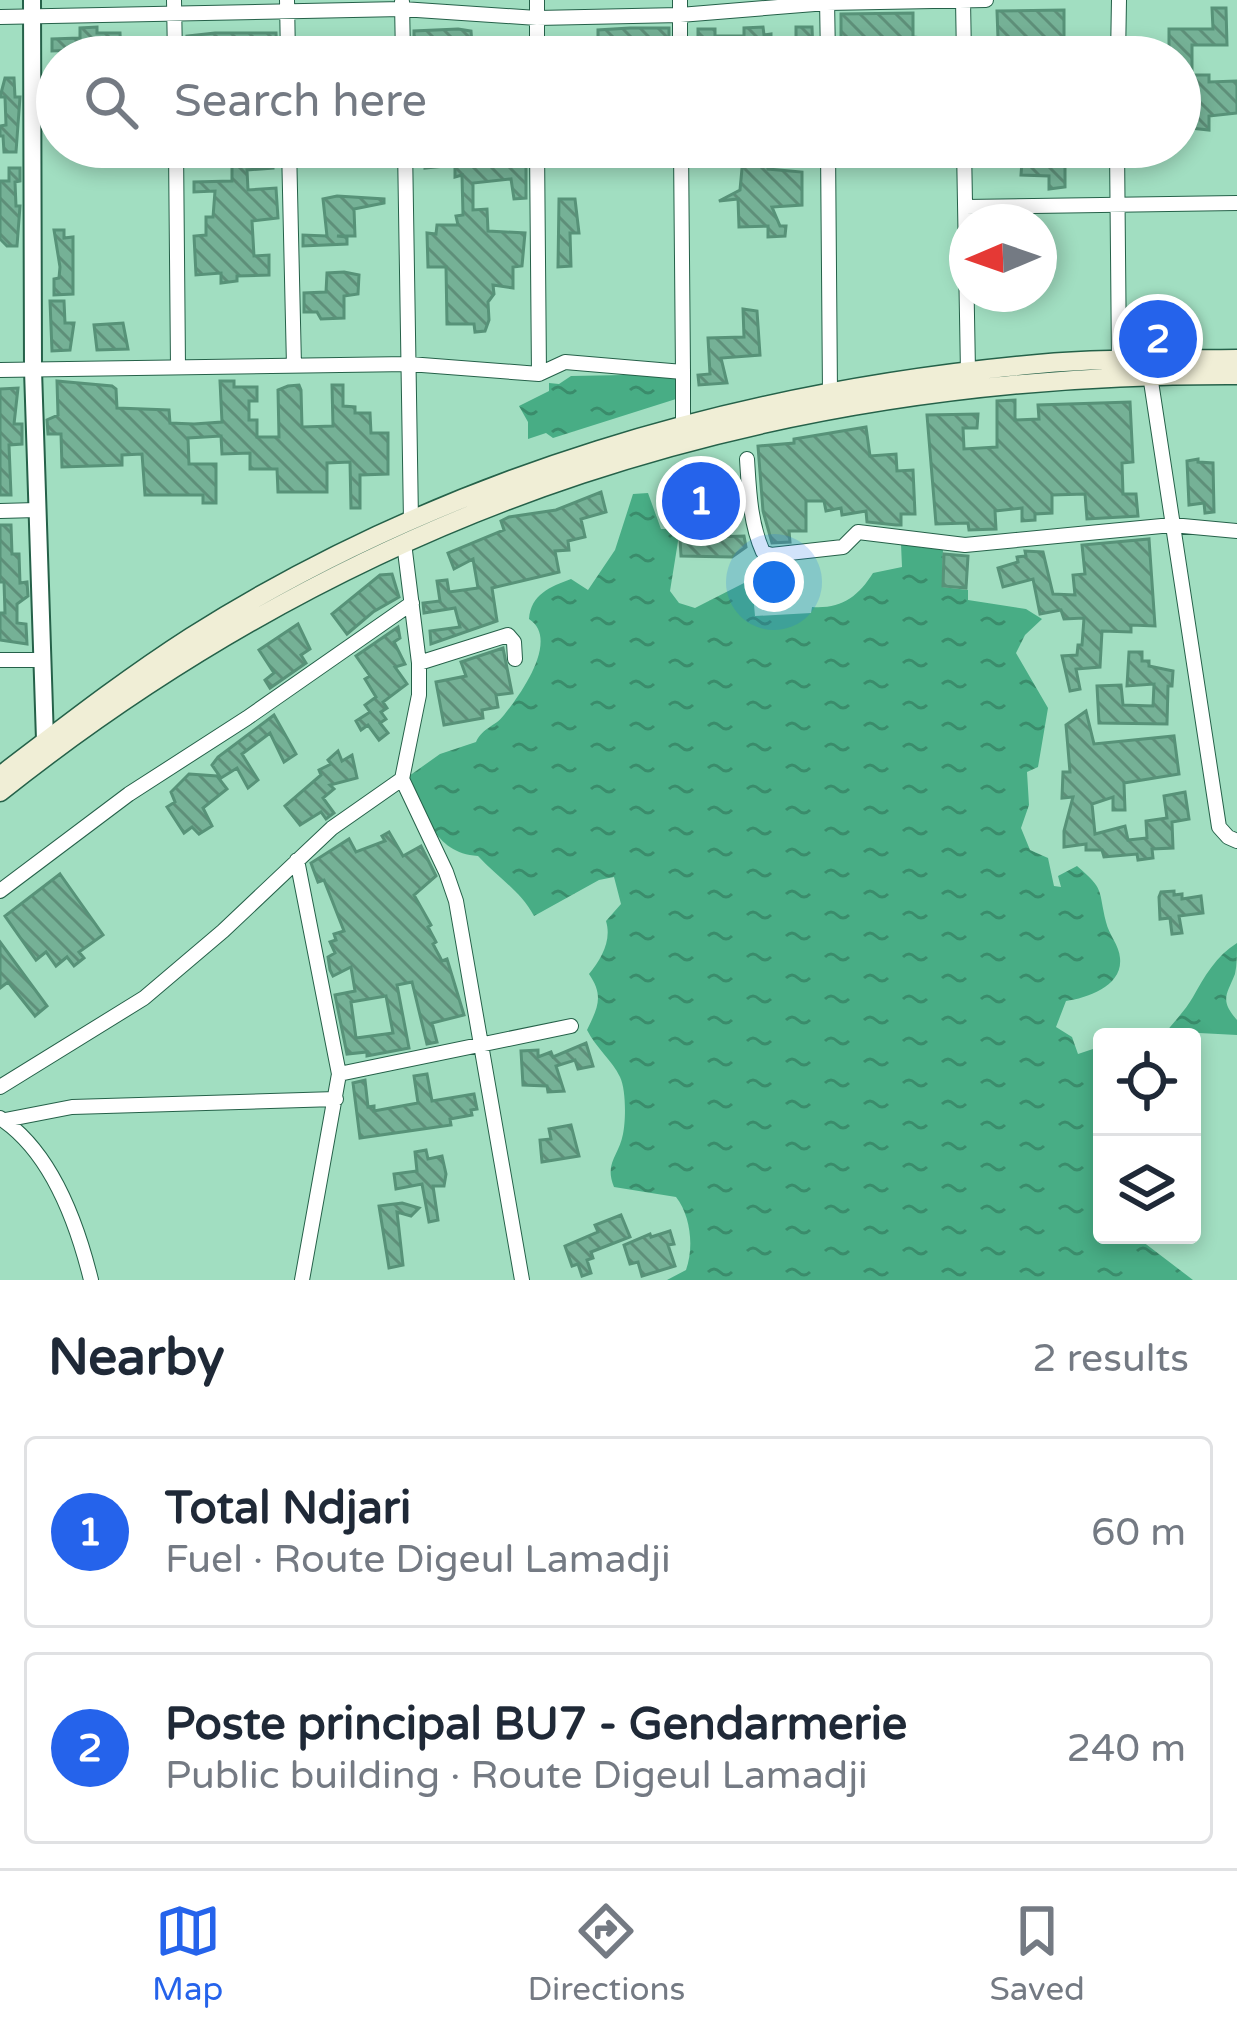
<!DOCTYPE html>
<html lang="en">
<head>
<meta charset="utf-8">
<style>
  body { margin:0; font-family:"Varela Round",sans-serif; background:#f2f2f3; color:#1f2937 }
  .controls { position:absolute; right:36px; bottom:36px; display:grid; overflow:hidden; border-radius:12px; box-shadow:0 6px 18px #0003 }
  .controls button { width:108px; height:108px; display:grid; place-items:center; padding:0; border:0; border-bottom:3px solid #e0e1e3; background:#fff; color:#1f2937; font:60px sans-serif }
  .compass { position:absolute; left:949px; top:204px; width:108px; height:108px; border-radius:50%; background:#fff; box-shadow:0 6px 18px #0003; rotate:268deg }
  .you { position:absolute; left:774px; top:582px; width:42px; height:42px; margin:-30px; border:9px solid #fff; border-radius:50%; background:#1a73e8; box-shadow:0 0 0 18px #1a73e833 }
  .badge { display:grid; place-items:center; width:78px; height:78px; border-radius:50%; background:#2563eb; color:#fff; font-size:39px; font-weight:700 }
  .pin { position:absolute; translate:-50% -50%; border:6px solid #fff; box-shadow:0 3px 12px #0006 }
  .list { margin:0; padding:0; list-style:none }
  h2 { display:flex; justify-content:space-between; align-items:center; height:156px; margin:0; padding:0 48px; font-size:51px }
  h2 small { font-size:39px; font-weight:400; color:#747a83 }
  .list li { display:grid; grid-template-columns:78px 1fr auto; gap:36px; align-items:center; box-sizing:border-box; height:192px; margin:0 24px 24px; padding:0 24px; border:3px solid #e0e1e3; border-radius:12px }
  .list b { display:block; font-size:45px; white-space:nowrap }
  .list p { margin:0; font-size:39px; white-space:nowrap; color:#747a83 }
  .list em { font-size:39px; font-style:normal; color:#747a83 }
  .icon { flex:none; width:66px; height:66px; fill:none; stroke:currentColor; stroke-width:2; stroke-linecap:round; stroke-linejoin:round }
  .map { position:relative; flex:none; width:1237px; height:1280px; overflow:hidden }
  .search { position:absolute; background:#fff; box-shadow:0 6px 18px #0003; left:36px; right:36px; top:36px; height:132px; display:flex; align-items:center; gap:30px; box-sizing:border-box; padding:0 42px; border-radius:66px; color:#747a83; font-size:45px }
  .sheet { height:588px; background:#fff }
  nav { display:flex; justify-content:space-around; align-items:center; box-sizing:border-box; height:168px; border-top:3px solid #e0e1e3; background:#fff; font-size:33px; color:#747a83 }
  nav a { display:grid; justify-items:center; gap:6px }
  nav .on { color:#2563eb }
  .map>svg:first-child { display:block }
  .water { fill:url(#water-ripples) }
  .building { fill:url(#building-back-hatch); stroke:#579278; stroke-width:3; fill-rule:evenodd }
  .lines { fill:none; stroke-linecap:round; stroke-linejoin:round }
  .minor-casing { stroke:#256149; stroke-width:16 }
  .tertiary-casing { stroke:#256149; stroke-width:20 }
  .secondary-casing { stroke:#256149; stroke-width:21 }
  .minor { stroke:#fff; stroke-width:14 }
  .tertiary { stroke:#fff; stroke-width:16 }
  .secondary { stroke:#f0eed6; stroke-width:18 }
</style>
</head>
<body>
<div class="map">
<svg width="1237" height="1280" viewBox="0 0 1237 1280">
  <defs>
    <pattern id="water-ripples" width="26" height="14" patternUnits="userSpaceOnUse" patternTransform="scale(3)"><rect width="26" height="14" fill="#48ad85"/><path d="M2 4q2-2 4 0t4 0M15 11q2-2 4 0t4 0" fill="none" stroke="#3a8c6b"/></pattern>
    <pattern id="building-back-hatch" width="6" height="6" patternUnits="userSpaceOnUse" patternTransform="scale(3)"><rect width="6" height="6" fill="#75b196"/><path d="M-1 5l2 2M0 0l6 6M5-1l2 2" fill="none" stroke="#5e8f79"/></pattern>
  </defs>
  <rect width="100%" height="100%" fill="#a1dec1"/>
  <path class="water" d="M 676,374 L 676,399 L 553,438 L 546,433 L 528,439 L 528,422 L 519,406 L 549,391 L 549,383 L 559,384 L 571,376 Z
    M 648,493 L 661,529 L 680,529 L 670,591 L 679,603 L 695,608 L 744,583 L 753,593 L 755,616 L 811,613 L 812,607 C 841,609 858,597 873,573 L 902,567 L 901,544 L 910,542 L 922,548 L 943,548 L 942,587 L 968,590 L 968,600 L 1026,609 L 1042,619 L 1025,635 L 1016,653 L 1048,708 L 1038,767 L 1027,772 L 1029,805 L 1021,828 L 1030,850 L 1048,858 L 1054,886 L 1061,887 L 1058,876 L 1077,866 C 1105,890 1098,889 1106,922 C 1109,935 1119,945 1120,958 C 1123,986 1088,998 1066,1001 L 1056,1027 L 1072,1037 L 1078,1054 L 1102,1046 L 1102,1235 L 1134,1235 L 1193,1280 L 667,1280 L 686,1270 C 694,1248 691,1216 676,1197 L 614,1187 C 604,1163 619,1156 623,1134 C 626,1120 626,1089 620,1077 C 612,1060 596,1048 587,1030 C 598,1007 604,996 589,974 C 601,959 612,941 606,921 L 621,904 L 614,877 L 599,880 L 534,916 C 520,890 498,878 478,856 C 433,853 425,812 409,776 L 440,754 L 476,742 C 483,727 495,727 504,715 C 521,694 560,639 529,619 C 531,594 550,587 571,579 L 588,590 L 615,550 L 633,494 Z
    M 1237,943 C 1237,954 1237,965 1235,974 C 1226,996 1220,1000 1237,1020 L 1237,1035 L 1199,1033 L 1192,1040 L 1162,1037 C 1172,1024 1185,1011 1193,997 C 1204,977 1216,956 1237,943 Z"/>
  <path class="building" d="M 1212,8 L 1226,8 L 1227,45 L 1192,45 L 1192,75 L 1209,75 L 1209,82 L 1237,81 L 1237,113 L 1209,116 L 1209,130 L 1180,127 L 1182,74 L 1180,57 L 1169,55 L 1169,29 L 1213,29 Z
    M 1064,10 L 1064,57 L 1030,57 L 1030,48 L 1007,48 L 1007,57 L 989,57 L 989,38 L 998,38 L 997,11 Z
    M 913,13 L 913,37 L 952,41 L 953,57 L 940,57 L 941,50 L 912,50 L 912,57 L 868,57 L 867,40 L 841,40 L 841,14 Z
    M 97,27 L 97,33 L 120,33 L 121,57 L 107,57 L 107,52 L 100,49 L 52,51 L 52,39 L 80,38 L 80,28 Z
    M 763,27 L 764,35 L 771,34 L 771,41 L 796,40 L 796,27 L 812,27 L 813,54 L 698,57 L 698,29 L 715,29 L 715,36 L 744,36 L 744,28 Z
    M 630,28 L 669,28 L 669,57 L 598,57 L 598,30 Z
    M 458,29 L 471,31 L 472,45 L 454,47 L 453,57 L 422,57 L 421,41 L 414,41 L 414,31 Z
    M 215,33 L 276,33 L 277,57 L 189,55 L 187,36 Z
    M 5,78 L 14,78 L 15,97 L 20,97 L 16,152 L 4,152 L 3,136 L 0,136 L 0,126 L 6,125 L 5,97 L 0,97 Z
    M 220,147 L 246,147 L 247,152 L 272,149 L 273,168 L 247,170 L 248,190 L 276,188 L 278,218 L 252,221 L 254,256 L 269,255 L 269,275 L 237,276 L 237,281 L 221,283 L 221,273 L 196,275 L 194,236 L 206,235 L 206,217 L 213,217 L 215,191 L 194,192 L 194,182 L 232,181 L 232,159 L 221,160 Z
    M 466,147 L 520,147 L 521,165 L 526,165 L 526,198 L 514,199 L 511,179 L 473,183 L 473,210 L 487,209 L 488,231 L 525,233 L 522,266 L 513,267 L 513,288 L 493,285 L 494,294 L 488,302 L 489,320 L 485,331 L 475,332 L 474,324 L 447,324 L 446,267 L 428,267 L 427,233 L 436,234 L 437,225 L 458,225 L 456,216 L 463,215 L 462,175 L 455,177 L 455,165 L 425,168 L 425,154 L 454,158 L 454,150 Z
    M 718,147 L 767,147 L 768,169 L 802,172 L 802,205 L 772,207 L 780,226 L 786,226 L 785,236 L 768,237 L 768,226 L 739,227 L 738,199 L 719,201 L 740,190 L 743,158 L 719,158 Z
    M 1050,147 L 1065,147 L 1065,187 L 1049,189 L 1049,176 L 1021,175 L 1022,161 L 1050,162 Z
    M 9,168 L 20,168 L 20,181 L 15,182 L 16,206 L 20,206 L 17,246 L 7,246 L 0,239 L 0,181 L 9,181 Z
    M 337,196 L 384,199 L 384,203 L 354,209 L 355,236 L 337,236 L 347,237 L 347,244 L 303,246 L 303,235 L 327,236 L 323,199 Z
    M 559,199 L 575,199 L 579,233 L 570,233 L 571,266 L 558,267 Z
    M 54,230 L 64,230 L 64,238 L 73,237 L 73,294 L 54,295 L 54,279 L 59,278 L 60,267 Z
    M 344,272 L 359,275 L 358,294 L 344,296 L 344,318 L 321,319 L 317,312 L 304,312 L 304,293 L 326,292 L 327,273 Z
    M 50,301 L 64,301 L 65,323 L 74,323 L 70,350 L 52,351 Z
    M 743,309 L 757,311 L 760,355 L 721,358 L 727,383 L 699,385 L 698,375 L 710,374 L 708,338 L 744,337 Z
    M 123,323 L 128,349 L 97,350 L 94,325 Z
    M 57,381 L 112,386 L 116,389 L 117,408 L 169,410 L 170,423 L 194,424 L 222,422 L 220,381 L 234,381 L 234,387 L 257,387 L 257,401 L 249,401 L 249,420 L 257,420 L 257,437 L 279,437 L 278,390 L 288,386 L 299,385 L 301,390 L 302,427 L 333,426 L 332,385 L 343,385 L 343,406 L 355,407 L 355,413 L 370,413 L 371,433 L 388,433 L 388,474 L 360,475 L 360,508 L 351,508 L 350,462 L 327,463 L 327,492 L 278,492 L 277,469 L 250,469 L 250,453 L 222,454 L 221,436 L 188,438 L 189,464 L 216,464 L 216,503 L 203,503 L 203,495 L 145,495 L 142,454 L 122,455 L 122,465 L 62,467 L 61,434 L 48,434 L 47,420 L 58,415 Z
    M 18,388 L 14,424 L 22,424 L 22,444 L 9,445 L 11,495 L 0,495 L 0,389 Z
    M 1015,400 L 1015,420 L 1039,419 L 1038,405 L 1130,402 L 1133,462 L 1122,463 L 1123,494 L 1136,494 L 1138,516 L 1087,519 L 1085,494 L 1052,495 L 1052,513 L 1035,514 L 1035,520 L 1022,521 L 1022,508 L 995,511 L 996,529 L 969,530 L 968,523 L 936,524 L 927,415 L 978,414 L 977,428 L 963,428 L 964,449 L 997,447 L 997,401 Z
    M 866,427 L 870,456 L 896,454 L 897,471 L 913,470 L 915,514 L 901,514 L 901,525 L 896,525 L 867,522 L 866,511 L 842,515 L 841,508 L 826,511 L 824,501 L 806,501 L 806,531 L 789,531 L 790,542 L 772,543 L 763,511 L 758,446 L 794,443 L 794,439 Z
    M 1198,459 L 1198,462 L 1213,463 L 1214,512 L 1205,513 L 1204,503 L 1189,505 L 1187,461 Z
    M 601,492 L 606,512 L 581,519 L 585,537 L 568,541 L 569,550 L 555,551 L 559,572 L 492,588 L 497,621 L 431,644 L 430,631 L 460,627 L 455,608 L 424,613 L 423,603 L 440,601 L 437,581 L 447,580 L 449,592 L 478,588 L 473,559 L 454,569 L 448,553 L 504,530 L 501,521 L 509,517 L 556,510 Z
    M 0,525 L 11,525 L 12,554 L 19,554 L 20,583 L 27,582 L 28,596 L 17,604 L 17,623 L 26,624 L 27,644 L 0,640 L 0,613 L 5,613 L 4,582 L 0,582 Z
    M 744,536 L 746,547 L 732,557 L 681,556 L 680,539 L 684,538 Z
    M 1149,539 L 1155,626 L 1131,625 L 1131,632 L 1102,631 L 1100,667 L 1076,669 L 1080,689 L 1070,691 L 1062,656 L 1077,655 L 1078,645 L 1082,645 L 1084,618 L 1064,619 L 1061,610 L 1040,614 L 1033,579 L 1003,587 L 998,568 L 1018,562 L 1017,557 L 1026,556 L 1025,551 L 1043,552 L 1053,594 L 1075,595 L 1073,575 L 1085,574 L 1082,545 Z
    M 944,554 L 968,556 L 966,588 L 943,586 Z
    M 392,574 L 399,597 L 373,612 L 347,634 L 332,614 L 380,575 Z
    M 298,624 L 310,649 L 301,655 L 306,663 L 270,688 L 265,680 L 274,673 L 259,650 Z
    M 398,627 L 400,638 L 394,642 L 405,664 L 395,667 L 407,684 L 383,702 L 387,708 L 381,712 L 386,719 L 380,723 L 388,733 L 379,740 L 368,725 L 361,730 L 356,721 L 370,712 L 365,705 L 376,697 L 365,679 L 370,676 L 356,656 Z
    M 503,648 L 512,693 L 496,695 L 498,707 L 482,710 L 483,718 L 444,725 L 436,682 L 466,676 L 461,662 Z
    M 1129,652 L 1142,652 L 1142,661 L 1149,661 L 1149,666 L 1173,671 L 1172,686 L 1168,686 L 1167,724 L 1099,723 L 1097,686 L 1121,685 L 1123,705 L 1153,706 L 1154,684 L 1127,686 Z
    M 1086,711 L 1094,744 L 1174,736 L 1179,774 L 1124,783 L 1125,810 L 1113,810 L 1113,797 L 1092,804 L 1095,834 L 1125,826 L 1128,840 L 1147,838 L 1146,821 L 1167,818 L 1164,796 L 1185,792 L 1189,819 L 1172,822 L 1173,848 L 1152,849 L 1153,858 L 1138,860 L 1137,854 L 1104,857 L 1102,850 L 1086,850 L 1086,844 L 1064,847 L 1064,831 L 1073,797 L 1062,798 L 1063,772 L 1070,772 L 1066,725 Z
    M 274,715 L 296,754 L 284,762 L 270,733 L 242,754 L 258,780 L 248,788 L 237,768 L 221,778 L 212,765 L 218,757 Z
    M 338,751 L 342,761 L 352,755 L 357,778 L 330,785 L 334,789 L 323,798 L 334,813 L 326,819 L 321,812 L 300,825 L 285,806 L 321,775 L 319,770 L 331,764 L 328,760 Z
    M 189,774 L 217,776 L 227,789 L 203,808 L 212,826 L 199,834 L 192,827 L 184,833 L 167,807 L 175,802 L 171,792 Z
    M 389,832 L 403,856 L 421,846 L 436,876 L 414,895 L 431,925 L 428,927 L 436,942 L 433,944 L 442,961 L 447,959 L 464,1015 L 432,1023 L 437,1042 L 427,1044 L 412,982 L 397,985 L 409,1048 L 367,1056 L 367,1052 L 347,1054 L 335,995 L 355,991 L 351,967 L 333,976 L 330,970 L 328,957 L 335,953 L 330,942 L 336,940 L 334,934 L 344,931 L 324,880 L 318,882 L 311,863 L 349,839 L 356,852 L 385,841 L 382,836 ZM 386,996 L 393,1033 L 356,1038 L 351,1002 Z
    M 60,874 L 103,935 L 79,952 L 84,958 L 74,966 L 67,957 L 56,966 L 46,952 L 36,960 L 5,916 Z
    M 1174,891 L 1174,895 L 1182,894 L 1182,899 L 1201,896 L 1203,913 L 1179,916 L 1182,933 L 1172,934 L 1170,918 L 1160,919 L 1159,897 L 1161,892 Z
    M 0,942 L 47,1006 L 35,1016 L 8,982 L 0,988 Z
    M 586,1043 L 593,1066 L 578,1069 L 575,1060 L 556,1066 L 564,1091 L 548,1092 L 547,1086 L 523,1085 L 521,1051 L 538,1050 L 538,1057 L 551,1052 L 553,1057 Z
    M 427,1074 L 432,1101 L 474,1094 L 477,1109 L 471,1110 L 472,1115 L 450,1119 L 451,1125 L 360,1138 L 353,1083 L 365,1080 L 368,1107 L 374,1106 L 374,1111 L 418,1103 L 414,1076 Z
    M 571,1125 L 579,1156 L 542,1162 L 540,1140 L 551,1139 L 549,1129 Z
    M 426,1150 L 428,1159 L 442,1156 L 446,1174 L 444,1186 L 433,1186 L 438,1220 L 429,1222 L 422,1184 L 396,1189 L 394,1174 L 417,1171 L 415,1152 Z
    M 402,1203 L 419,1208 L 411,1216 L 397,1212 L 403,1265 L 389,1268 L 379,1206 Z
    M 621,1215 L 630,1237 L 591,1252 L 593,1258 L 587,1260 L 591,1273 L 582,1276 L 578,1264 L 572,1266 L 565,1246 L 598,1232 L 595,1225 Z
    M 670,1231 L 674,1244 L 668,1245 L 675,1266 L 642,1276 L 638,1262 L 630,1264 L 624,1245 L 650,1234 L 651,1237 Z"/>
  <g class="lines">
    <g class="minor-casing">
      <path id="minor" d="M 174,0 L 175,57
        M 287,0 L 288,57
        M 537,0 L 537,57
        M 680,0 L 680,57
        M 827,0 L 828,57
        M 963,0 L 964,57
        M 402,2 L 403,57
        M 0,17 L 402,9 L 537,18 L 680,15 L 827,3 L 986,0
        M 1118,57 L 1119,0
        M 176,147 L 178,367
        M 289,147 L 294,366
        M 405,147 L 411,521
        M 537,147 L 539,374
        M 681,147 L 683,372
        M 828,147 L 830,393
        M 964,147 L 968,372
        M 1117,147 L 1119,360
        M 965,207 L 1237,203
        M 0,370 L 409,364 L 539,374 L 565,362 L 683,372 L 683,424
        M 1150,375 L 1219,827 L 1228,837 L 1237,841
        M 747,459 C 749,490 750,523 763,552 L 771,555 L 843,547 L 858,532 L 965,545 L 1172,525 L 1237,531
        M 0,511 L 37,510
        M 404,543 L 419,663 L 419,695 L 402,779 L 446,872 L 456,901 L 522,1280
        M 0,660 L 40,660
        M 419,663 L 508,635 L 514,642 L 515,659
        M 297,860 L 339,1074 L 302,1280
        M 0,891 L 129,794 L 247,718 L 412,603
        M 339,1074 L 571,1026
        M 0,1087 L 144,998 L 223,931 L 332,828 L 402,779
        M 0,1118 C 52,1152 77,1223 91,1280
        M 5,1120 L 72,1107 L 336,1099"/>
    </g>
    <g class="tertiary-casing">
      <path id="tertiary" d="M 32,0 L 33,370 L 45,740"/>
    </g>
    <g class="secondary-casing">
      <path id="secondary" d="M 0,776 C 63,728 124,680 191,637 C 446,476 739,391 1038,364 C 1104,358 1171,360 1237,359
        M 0,792 C 365,502 773,373 1237,375"/>
    </g>
    <use href="#minor" class="minor"/>
    <use href="#tertiary" class="tertiary"/>
    <use href="#secondary" class="secondary"/>
  </g>
</svg>
<div class="controls">
<button><svg class="icon" aria-label="locate" viewBox="0 0 24 24"><circle cx="12" cy="12" r="6"/><path d="M12 2v4M12 18v4M2 12h4M18 12h4"/></svg></button>
<button><svg class="icon" aria-label="layers" viewBox="0 0 24 24"><path d="M12 4l9 5-9 5-9-5zM3 14l9 5 9-5"/></svg></button>
</div>
<svg class="compass" viewBox="-18 -18 36 36"><path d="M0-13l5 13h-10z" fill="#e53935"/><path d="M0 13l5-13h-10z" fill="#747a83"/></svg>
<div class="you"></div>
<div class="pin badge" style="left:701px;top:501px">1</div>
<div class="pin badge" style="left:1158px;top:339px">2</div>
<div class="search"><svg class="icon" aria-label="search" viewBox="0 0 24 24"><circle cx="10" cy="10" r="6"/><path d="M15 15l6 6"/></svg>Search here</div>
</div>
<section class="sheet">
<h2>Nearby<small>2 results</small></h2>
<ul class="list">
<li><span class="badge">1</span><div><b>Total Ndjari</b><p>Fuel · Route Digeul Lamadji</p></div><em>60 m</em></li>
<li><span class="badge">2</span><div><b>Poste principal BU7 - Gendarmerie</b><p>Public building · Route Digeul Lamadji</p></div><em>240 m</em></li>
</ul>
</section>
<nav>
<a class="on"><svg class="icon" aria-label="map" viewBox="0 0 24 24"><path d="M3 6l6-2 6 2 6-2v14l-6 2-6-2-6 2zM9 4v14M15 6v14"/></svg>Map</a>
<a><svg class="icon" aria-label="directions" viewBox="0 0 24 24"><path d="M12 3l9 9-9 9-9-9zM9 14v-3h6M13 9l2 2-2 2"/></svg>Directions</a>
<a><svg class="icon" aria-label="saved" viewBox="0 0 24 24"><path d="M7 4h10v16l-5-4-5 4z"/></svg>Saved</a>
</nav>
</body>
</html>
